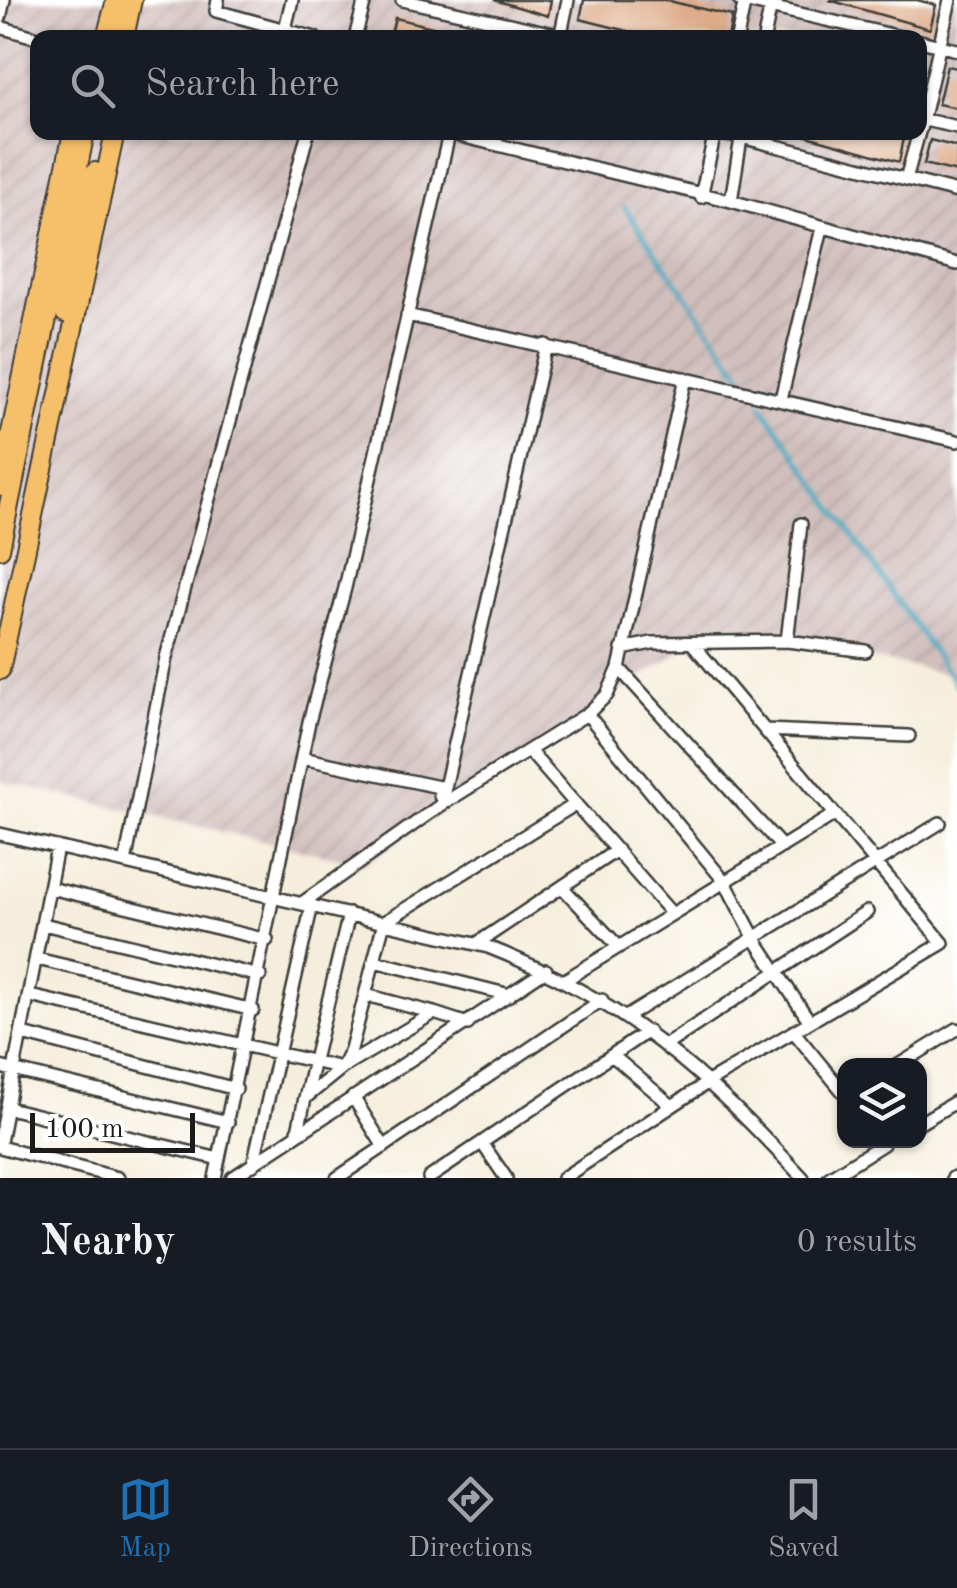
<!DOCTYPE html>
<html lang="en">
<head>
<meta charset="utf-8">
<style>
  body { margin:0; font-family:"Old Standard TT",serif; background:#242831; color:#f1f3f6 }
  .controls { position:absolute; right:30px; bottom:30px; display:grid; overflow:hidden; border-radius:20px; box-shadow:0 2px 8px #0004 }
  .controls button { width:90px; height:90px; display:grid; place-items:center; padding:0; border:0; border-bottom:2px solid #363941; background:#171b24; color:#f1f3f6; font:50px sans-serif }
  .scale { position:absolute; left:30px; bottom:25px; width:165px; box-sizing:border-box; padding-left:10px; border:5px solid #1c1c1c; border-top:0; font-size:28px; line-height:35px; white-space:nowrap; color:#1c1c1c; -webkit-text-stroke:8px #fff; paint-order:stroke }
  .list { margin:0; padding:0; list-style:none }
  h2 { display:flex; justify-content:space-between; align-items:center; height:130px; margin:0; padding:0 40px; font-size:42px }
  h2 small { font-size:32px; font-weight:400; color:#9ea1a6 }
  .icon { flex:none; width:55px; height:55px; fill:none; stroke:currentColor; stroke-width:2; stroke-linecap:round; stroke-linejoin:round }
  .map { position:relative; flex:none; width:957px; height:1178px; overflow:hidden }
  .search { position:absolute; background:#171b24; box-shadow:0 2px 8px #0004; left:30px; right:30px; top:30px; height:110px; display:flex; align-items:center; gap:25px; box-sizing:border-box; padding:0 35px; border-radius:20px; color:#9ea1a6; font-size:38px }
  .sheet { height:270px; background:#171b24 }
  nav { display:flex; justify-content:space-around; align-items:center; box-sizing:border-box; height:140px; border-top:2px solid #363941; background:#171b24; font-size:28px; color:#9ea1a6 }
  nav a { display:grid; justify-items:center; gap:5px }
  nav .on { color:#1f6fb2 }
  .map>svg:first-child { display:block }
  .industrial { fill:url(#industrial-furrows); fill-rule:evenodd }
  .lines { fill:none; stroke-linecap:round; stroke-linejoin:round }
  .stream { stroke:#43acc3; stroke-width:4 }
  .building { fill:#deac89 }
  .minor-casing { stroke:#3d3c39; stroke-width:16 }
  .highway-casing { stroke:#3d3c39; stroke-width:22 }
  .minor { stroke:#fff; stroke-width:11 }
  .highway { stroke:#f6c06b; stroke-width:18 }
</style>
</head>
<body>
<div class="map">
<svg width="957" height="1178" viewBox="0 0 957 1178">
  <defs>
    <pattern id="industrial-furrows" width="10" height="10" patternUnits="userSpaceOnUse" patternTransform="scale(2.5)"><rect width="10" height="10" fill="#d1bfbd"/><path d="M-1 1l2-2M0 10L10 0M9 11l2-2" fill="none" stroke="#b3a4a2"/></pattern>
  </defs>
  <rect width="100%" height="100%" fill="#fff"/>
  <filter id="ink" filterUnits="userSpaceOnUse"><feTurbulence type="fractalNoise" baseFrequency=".01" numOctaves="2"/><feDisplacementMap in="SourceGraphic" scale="20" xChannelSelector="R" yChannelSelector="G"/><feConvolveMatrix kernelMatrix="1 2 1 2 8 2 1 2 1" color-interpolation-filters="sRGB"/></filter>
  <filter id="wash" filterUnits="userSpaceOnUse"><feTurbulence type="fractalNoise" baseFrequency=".0048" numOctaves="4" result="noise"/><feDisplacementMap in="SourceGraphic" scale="40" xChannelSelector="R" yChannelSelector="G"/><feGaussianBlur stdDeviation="2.25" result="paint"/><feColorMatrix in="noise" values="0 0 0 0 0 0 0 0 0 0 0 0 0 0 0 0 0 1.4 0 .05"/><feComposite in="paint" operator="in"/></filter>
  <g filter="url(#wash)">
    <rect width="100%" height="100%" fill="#f6eedc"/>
    <path class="industrial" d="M 0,0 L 957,0 L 957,676 L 716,627 L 364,864 L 0,781 ZM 38,38 L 920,38 L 920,132 L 38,132 Z"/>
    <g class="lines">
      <path class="stream" d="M 624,207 L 748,384
        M 761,404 L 957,686"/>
    </g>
    <g id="blocks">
      <path class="building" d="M 494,0 L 551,0 L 548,16 Z
        M 584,0 L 665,0 L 732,16 L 728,38 L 655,38 L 580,19 Z
        M 829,0 L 917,0 L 936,5 L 930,29 Z
        M 395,18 L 461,34 L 460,38 L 390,38 Z
        M 947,66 L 957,68 L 957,108 L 938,104 Z
        M 793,132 L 881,132 L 904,138 L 899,162 Z
        M 930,140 L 957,147 L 957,172 L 924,164 Z"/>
    </g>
  </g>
  <g filter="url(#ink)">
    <use href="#blocks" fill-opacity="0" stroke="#3d3c39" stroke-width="2.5"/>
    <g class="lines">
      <g class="minor-casing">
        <path id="minor" d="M 218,0 L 216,11 L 315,38
          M 402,0 L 572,38
          M 739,0 L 905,38
          M 0,18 L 4,0
          M 0,27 L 38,38
          M 285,29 L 292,0
          M 355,38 L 365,0
          M 560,38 L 568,0
          M 737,38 L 745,0
          M 764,38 L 772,0
          M 920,41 L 957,50
          M 920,119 L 957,127
          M 920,130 L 950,0
          M 444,132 L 731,201 L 957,264
          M 706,132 L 741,137 L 957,192
          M 906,179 L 919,132
          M 701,197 L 715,132
          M 731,201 L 742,132
          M 407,315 L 957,441
          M 781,399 L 822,228
          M 787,641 L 801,524
          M 622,649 L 652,643 L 787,641 L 866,651
          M 619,668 L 782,847
          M 587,714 L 725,882 L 755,939 L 810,1022
          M 765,730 L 909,736
          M 530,752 L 672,914
          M 302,758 L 439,787 L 440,796
          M 441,805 L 546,345
          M 0,834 L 488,947 C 628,1002 702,1070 803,1178
          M 125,863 L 166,658 L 308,132
          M 562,887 L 619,947
          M 50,888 L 267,940
          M 302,903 L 441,805 L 587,714 L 607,695 L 619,668 L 685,378
          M 43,924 L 260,976
          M 476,944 L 617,850
          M 37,959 L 253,1010
          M 374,961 L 510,995
          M 565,980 L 835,814
          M 366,995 L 434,1013
          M 30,996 L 342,1068 L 434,1013 L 468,1024
          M 626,1017 L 940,823
          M 794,1032 L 844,1093
          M 23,1034 L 236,1089
          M 666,1045 L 867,912
          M 613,1056 L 672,1106
          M 897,1066 L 957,1029
          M 0,1067 L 228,1122
          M 353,1097 L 384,1147
          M 305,1098 L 349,914
          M 8,1108 L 219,1159
          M 920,1123 L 957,1101
          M 298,1131 L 305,1098 L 342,1068 L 351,1049 L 384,922 L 576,804
          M 0,1142 L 57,847
          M 482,1143 L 506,1178
          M 0,1147 L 118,1178
          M 253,1165 L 312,905
          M 215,1178 L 309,722 L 345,588 L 449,134
          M 232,1178 L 546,970
          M 337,1178 L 602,1000
          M 429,1178 L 648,1031
          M 563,1178 L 710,1081 L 943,943 L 692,643
          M 829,1178 L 883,1144
          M 953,1178 L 957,1176"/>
      </g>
      <g class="highway-casing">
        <path id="highway" d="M 106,38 L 116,0
          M 124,38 L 132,0
          M 65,313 L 95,172
          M 0,486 L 73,132
          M 0,549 L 85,132
          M 0,670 L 115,132"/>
      </g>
      <use href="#minor" class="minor"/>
      <use href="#highway" class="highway"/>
    </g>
  </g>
</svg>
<div class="controls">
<button><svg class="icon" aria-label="layers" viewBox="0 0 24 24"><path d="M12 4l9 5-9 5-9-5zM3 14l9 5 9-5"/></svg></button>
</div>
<div class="scale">100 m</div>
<div class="search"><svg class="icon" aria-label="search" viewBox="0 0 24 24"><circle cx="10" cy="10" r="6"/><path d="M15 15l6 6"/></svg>Search here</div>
</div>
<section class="sheet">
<h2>Nearby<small>0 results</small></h2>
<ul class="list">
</ul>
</section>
<nav>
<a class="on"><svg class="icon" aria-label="map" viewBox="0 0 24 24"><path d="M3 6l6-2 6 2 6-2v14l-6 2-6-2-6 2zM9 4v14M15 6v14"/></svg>Map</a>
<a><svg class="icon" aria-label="directions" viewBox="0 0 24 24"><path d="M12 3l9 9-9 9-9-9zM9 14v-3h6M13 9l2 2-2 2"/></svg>Directions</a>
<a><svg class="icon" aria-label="saved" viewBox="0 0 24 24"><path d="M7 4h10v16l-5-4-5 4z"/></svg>Saved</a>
</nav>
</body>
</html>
